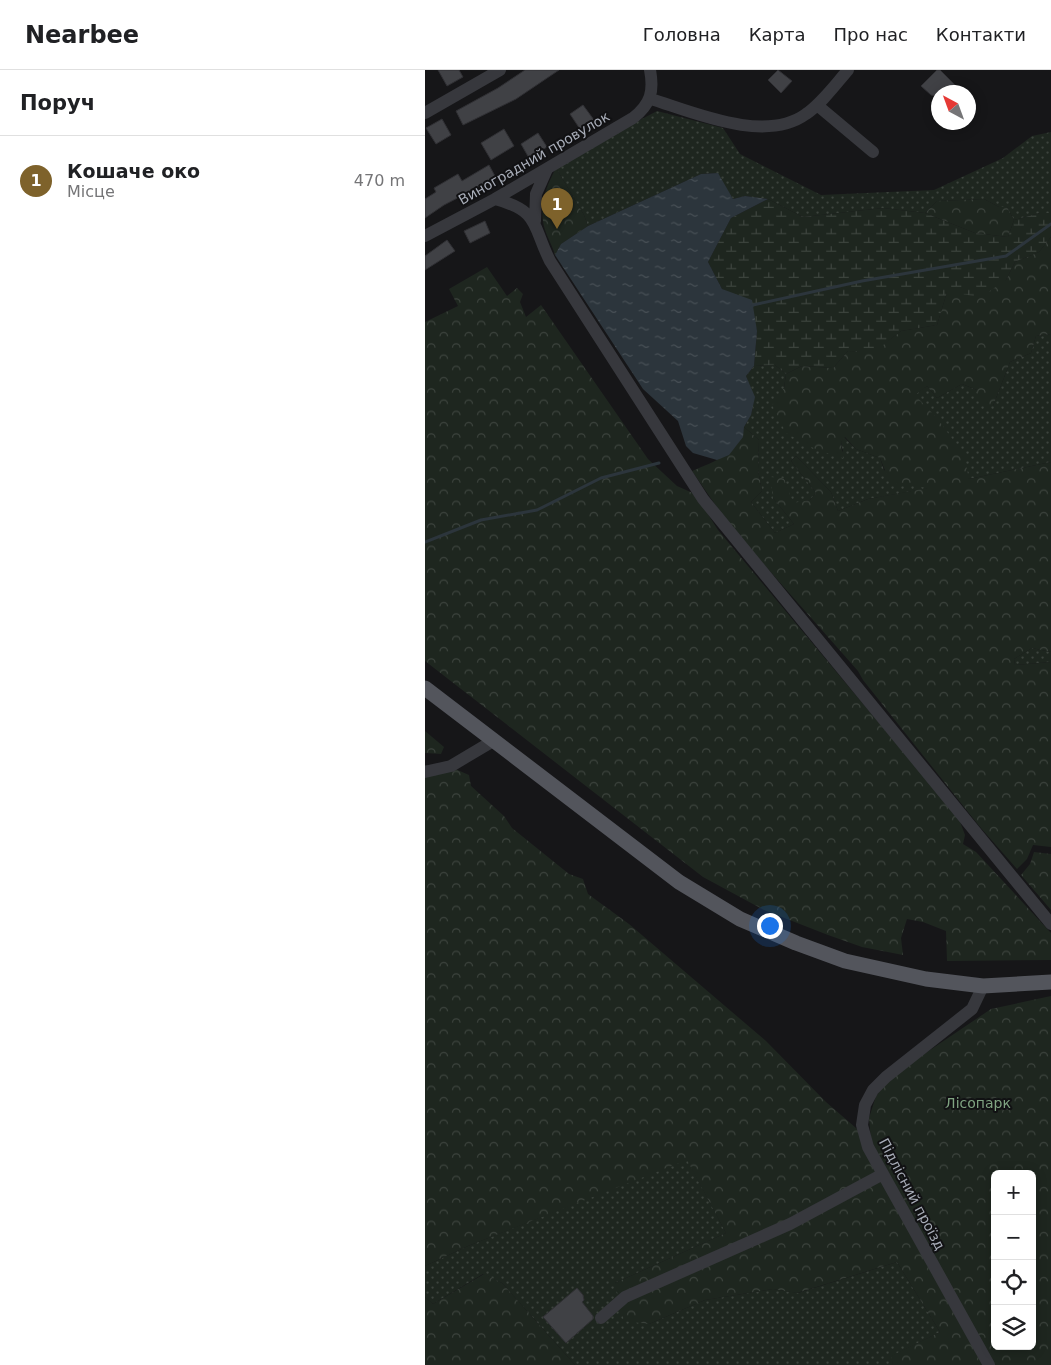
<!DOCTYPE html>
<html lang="uk">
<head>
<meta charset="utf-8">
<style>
  body { margin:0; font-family:"DejaVu Sans",sans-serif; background:#f2f2f2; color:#202124 }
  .controls { position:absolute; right:15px; bottom:15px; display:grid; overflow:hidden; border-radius:8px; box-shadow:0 2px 12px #0003 }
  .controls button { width:45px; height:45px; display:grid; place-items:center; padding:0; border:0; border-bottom:1px solid #e0e0e0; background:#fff; color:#202124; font:25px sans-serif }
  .compass { position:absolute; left:506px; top:15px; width:45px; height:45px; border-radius:50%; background:#fff; box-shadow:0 2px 12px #0003; rotate:319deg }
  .you { position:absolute; left:344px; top:855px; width:18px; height:18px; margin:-12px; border:4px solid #fff; border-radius:50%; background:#1a73e8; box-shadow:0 0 0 8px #1a73e833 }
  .badge { display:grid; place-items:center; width:32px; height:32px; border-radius:50%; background:#7e622b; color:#fff; font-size:16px; font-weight:700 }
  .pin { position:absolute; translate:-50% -41px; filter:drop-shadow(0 1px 2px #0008) }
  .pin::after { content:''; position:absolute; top:26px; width:18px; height:15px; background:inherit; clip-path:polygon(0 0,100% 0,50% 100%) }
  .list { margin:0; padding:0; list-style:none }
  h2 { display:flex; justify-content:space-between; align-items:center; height:65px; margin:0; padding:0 20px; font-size:21px }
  h2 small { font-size:16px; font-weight:400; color:#757577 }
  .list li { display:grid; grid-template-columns:32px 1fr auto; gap:15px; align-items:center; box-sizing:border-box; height:90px; padding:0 20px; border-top:1px solid #e0e0e0 }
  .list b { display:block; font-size:19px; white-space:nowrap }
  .list p { margin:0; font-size:16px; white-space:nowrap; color:#757577 }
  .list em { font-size:16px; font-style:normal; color:#757577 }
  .icon { flex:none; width:28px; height:28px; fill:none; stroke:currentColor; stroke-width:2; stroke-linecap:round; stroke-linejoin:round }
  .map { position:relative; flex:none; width:626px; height:1295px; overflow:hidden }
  header { display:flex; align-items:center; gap:30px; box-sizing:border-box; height:70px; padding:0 25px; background:#fff; border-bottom:1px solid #e0e0e0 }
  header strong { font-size:24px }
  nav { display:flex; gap:28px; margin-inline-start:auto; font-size:18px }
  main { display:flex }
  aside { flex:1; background:#fff }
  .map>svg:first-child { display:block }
  .grass { fill:url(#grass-dots) }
  .forest { fill:url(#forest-crowns); fill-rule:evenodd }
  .wetland { fill:url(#wetland-marsh) }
  .water { fill:url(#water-ripples) }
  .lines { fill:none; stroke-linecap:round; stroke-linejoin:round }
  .stream { stroke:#2c353c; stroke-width:3 }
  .building { fill:#404145; stroke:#303034 }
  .minor { stroke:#37383d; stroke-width:12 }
  .major { stroke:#53555c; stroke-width:15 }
  .labels { text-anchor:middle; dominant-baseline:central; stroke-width:4; stroke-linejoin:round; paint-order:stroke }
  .street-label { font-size:14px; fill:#a8adb8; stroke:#111113 }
  .park-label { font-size:14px; fill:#7fa381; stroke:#111113 }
</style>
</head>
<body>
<header>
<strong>Nearbee</strong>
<nav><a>Головна</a><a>Карта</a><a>Про нас</a><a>Контакти</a></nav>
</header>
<main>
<aside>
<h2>Поруч<small></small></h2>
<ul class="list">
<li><span class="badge">1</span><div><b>Кошаче око</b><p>Місце</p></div><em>470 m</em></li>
</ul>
</aside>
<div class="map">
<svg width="626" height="1295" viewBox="0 0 626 1295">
  <defs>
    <pattern id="grass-dots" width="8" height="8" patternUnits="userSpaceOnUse" patternTransform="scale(1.25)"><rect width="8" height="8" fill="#1e261f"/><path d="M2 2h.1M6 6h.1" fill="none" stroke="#3c433d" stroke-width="1.8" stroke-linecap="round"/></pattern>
    <pattern id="forest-crowns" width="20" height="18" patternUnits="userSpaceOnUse" patternTransform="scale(1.25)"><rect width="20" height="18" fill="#1e261f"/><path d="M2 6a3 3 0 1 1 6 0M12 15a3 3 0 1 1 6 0" fill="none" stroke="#3c433d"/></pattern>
    <pattern id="wetland-marsh" width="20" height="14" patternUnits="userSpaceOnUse" patternTransform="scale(1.25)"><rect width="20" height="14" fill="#1e261f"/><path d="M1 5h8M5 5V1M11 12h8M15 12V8" fill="none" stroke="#3c433d"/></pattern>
    <pattern id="water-ripples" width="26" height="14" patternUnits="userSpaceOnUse" patternTransform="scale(1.25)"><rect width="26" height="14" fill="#2c353c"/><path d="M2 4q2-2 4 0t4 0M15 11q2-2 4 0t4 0" fill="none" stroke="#485056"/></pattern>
  </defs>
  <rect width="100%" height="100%" fill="#161618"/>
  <path class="grass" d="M 232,41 L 298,58 L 315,84 L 396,125 L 509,120 L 578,88 L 607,66 L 626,62 L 626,143 L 615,143 L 589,150 L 582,137 L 574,137 L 559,129 L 512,131 L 500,143 L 458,138 L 378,147 L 343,129 L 320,126 L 308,129 L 292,103 L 276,104 L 163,156 L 159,145 L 131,98 L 179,69 Z
    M 626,264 L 626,392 L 544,409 L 489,325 L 502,316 L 512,328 L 537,314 L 552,320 L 568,336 L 585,292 L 606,283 L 611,266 Z
    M 350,295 L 361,304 L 359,318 L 418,382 L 416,372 L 419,367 L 431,379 L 455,388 L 459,400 L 505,418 L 443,429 L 413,441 L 406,422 L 371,386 L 366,391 L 391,423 L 385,430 L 367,434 L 359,408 L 348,428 L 369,454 L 350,463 L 326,432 L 337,421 L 333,400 L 334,370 L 319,357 C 332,336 330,328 321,306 L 329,296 Z
    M 607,578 L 626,582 L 626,592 L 590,595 L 589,589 Z
    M 262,1089 L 301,1163 L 190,1213 L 224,1254 L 280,1230 L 348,1219 L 373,1223 L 472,1192 L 515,1262 L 467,1286 L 468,1295 L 150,1295 L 77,1213 L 58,1204 L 8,1234 L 0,1227 L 0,1196 L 43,1176 Z"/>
  <path class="forest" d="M 131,98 L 159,145 L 163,156 L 136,174 L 130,185 C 127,174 119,162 118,151 C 115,132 122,115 131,98 Z
    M 559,129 L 574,137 L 582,137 L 589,150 L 583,167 L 550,163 L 500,143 L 512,131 Z
    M 626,167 L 626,264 L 611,266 L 606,283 L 585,292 L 568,336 L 554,333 L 552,320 L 537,314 L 512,328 L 502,316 L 490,325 L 512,348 L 539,385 L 544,409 L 626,392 L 626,582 L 607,578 L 589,589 L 590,595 L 626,592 L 626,777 L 608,775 L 602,789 L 592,799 L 555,757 L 438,610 L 433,601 L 305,456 L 267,401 C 290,391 315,384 319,357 L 334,370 L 333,400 L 337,421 L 326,432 L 350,463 L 369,454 L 348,428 L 345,407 L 359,408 L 368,433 L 385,430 L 391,423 L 366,391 L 371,386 L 406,422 L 413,441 L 443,429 L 503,418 L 465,413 L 455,388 L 431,379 L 420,367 L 416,372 L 418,388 L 392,380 L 361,363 L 347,335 L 359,318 L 361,304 L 377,296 L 408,298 L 423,281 L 448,282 L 476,261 L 512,255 L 522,222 L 581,210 L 590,192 L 614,182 Z
    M 62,197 L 82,226 L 92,218 L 98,224 L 95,232 L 101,247 L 116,235 L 223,389 L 252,416 L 270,424 L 293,460 L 534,749 L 540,765 L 538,774 L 551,782 L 626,863 L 626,890 L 522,891 L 521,861 L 498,852 L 482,849 L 476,868 L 478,885 L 437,877 L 403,865 L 339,840 L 278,807 L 0,591 L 0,252 L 33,236 L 24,219 Z
    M 0,661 L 19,677 L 16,684 L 0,683 Z
    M 0,695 L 21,695 L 44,705 L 46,716 L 79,746 L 87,758 L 144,804 L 158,809 L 163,824 L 204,854 L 341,971 L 401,1032 L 446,1071 L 444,1048 L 451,1026 L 468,1005 L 566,939 L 626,926 L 626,1295 L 468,1295 L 466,1286 L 515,1262 L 472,1192 L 372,1223 L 348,1219 L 280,1230 L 224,1254 L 199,1251 L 190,1213 L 301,1163 L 262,1090 L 43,1176 L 0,1196 ZM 570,1104 L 607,1104 L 607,1276 L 570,1276 Z
    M 609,782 L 626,784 L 626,840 L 596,805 L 605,794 Z
    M 59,1204 L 77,1213 L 150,1295 L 0,1295 L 0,1227 L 8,1234 Z"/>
  <path class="wetland" d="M 343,129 L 378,147 L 458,138 L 500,143 L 550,163 L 583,167 L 589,150 L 615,143 L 626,143 L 626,167 L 614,182 L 590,192 L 581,210 L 556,227 L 522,222 L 512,255 L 476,261 L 448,283 L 423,281 L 408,298 L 377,296 L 361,304 L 350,295 L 329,296 L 332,261 L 328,246 L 328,235 L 297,219 L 283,192 L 306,148 Z"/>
  <path class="water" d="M 293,103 L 308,129 L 320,126 L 343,129 L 306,148 L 283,192 L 297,219 L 327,230 L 332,261 L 329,296 L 321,306 L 330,327 L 326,345 L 319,357 L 318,367 L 304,385 L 292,390 L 268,383 L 261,376 L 253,351 L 218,319 L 130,185 L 136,174 L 163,156 L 276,104 Z"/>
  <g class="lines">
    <path class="stream" d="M 326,238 L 328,235 L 437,211 L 581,186 L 626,154
      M 0,472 L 56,450 L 112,440 L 176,408 L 234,393"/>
  </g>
  <path class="building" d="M 13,0 L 34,0 L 38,7 L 22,16 Z
    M 100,0 L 134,0 L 91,29 L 38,55 L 31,41 L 73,18 Z
    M 353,0 L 367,11 L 356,23 L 343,10 Z
    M 512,0 L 515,0 L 537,22 L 514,22 L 514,27 L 506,25 L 496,16 Z
    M 158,35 L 169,50 L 155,59 L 145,44 Z
    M 17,49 L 26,65 L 11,74 L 1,58 Z
    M 79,59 L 89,76 L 66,90 L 56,73 Z
    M 113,63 L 122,77 L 104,88 L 96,74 Z
    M 64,95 L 71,108 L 19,135 L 0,148 L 0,129 L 11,122 L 9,118 L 33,104 L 37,111 Z
    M 60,151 L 65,163 L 45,173 L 39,161 Z
    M 22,170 L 30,181 L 0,200 L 0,186 Z
    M 152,1218 L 158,1225 L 159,1230 L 157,1232 L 168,1246 L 168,1249 L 141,1273 L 118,1247 Z"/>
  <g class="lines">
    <path class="minor" d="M 226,29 C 268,42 340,74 381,44 C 397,33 410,15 423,0
      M 392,35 L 448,82
      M 0,43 L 75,0
      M 70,129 C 115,141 107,155 125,191 L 278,429 L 626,854
      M 110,151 L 111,124 L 122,99
      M 0,166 L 70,129 L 208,48 C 226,34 229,21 225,0
      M 0,702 L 26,696 L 68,671
      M 558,916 L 547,939 L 461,1007 L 448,1020 L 440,1035 L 437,1055 L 443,1077 L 564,1295
      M 176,1248 L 200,1227 L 365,1154 L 458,1104"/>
    <path class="major" d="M 0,618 L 254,812 L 315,849 L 371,873 L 420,891 L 501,909 L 558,916 L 626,912"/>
  </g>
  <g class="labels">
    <g class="street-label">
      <text transform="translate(109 88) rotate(-30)">Виноградний провулок</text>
      <text transform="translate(487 1124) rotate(62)">Підлісний проїзд</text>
    </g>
    <g class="park-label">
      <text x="553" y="1033">Лісопарк</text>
    </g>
  </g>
</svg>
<div class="controls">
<button>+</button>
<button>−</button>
<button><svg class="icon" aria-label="locate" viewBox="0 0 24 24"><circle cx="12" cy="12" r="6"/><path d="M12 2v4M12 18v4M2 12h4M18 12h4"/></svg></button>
<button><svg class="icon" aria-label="layers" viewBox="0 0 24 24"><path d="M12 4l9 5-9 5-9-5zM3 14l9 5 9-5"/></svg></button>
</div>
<svg class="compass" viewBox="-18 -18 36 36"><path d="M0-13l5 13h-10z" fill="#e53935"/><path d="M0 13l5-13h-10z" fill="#757577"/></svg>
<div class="you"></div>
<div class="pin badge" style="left:132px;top:159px">1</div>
</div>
</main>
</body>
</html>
